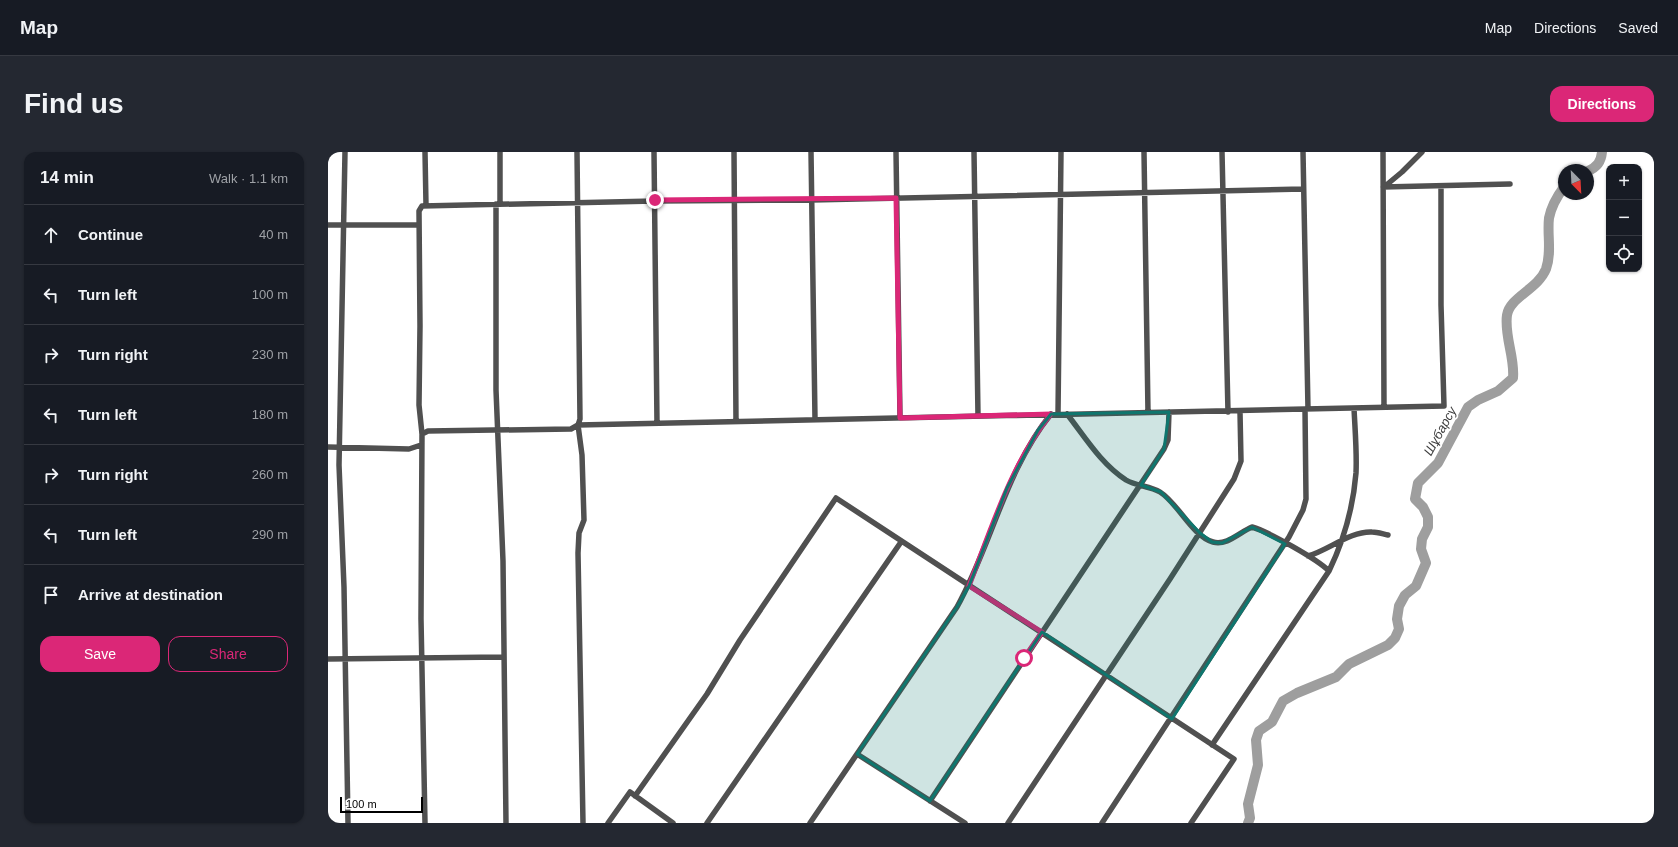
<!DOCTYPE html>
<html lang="en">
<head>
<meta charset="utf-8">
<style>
  body { margin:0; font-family:Arial,sans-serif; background:#242831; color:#f1f3f6 }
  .controls { position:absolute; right:12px; top:12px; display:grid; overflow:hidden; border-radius:8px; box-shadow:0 1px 3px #0004 }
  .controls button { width:36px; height:36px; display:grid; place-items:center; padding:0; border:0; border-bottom:1px solid #363941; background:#171b24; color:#f1f3f6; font:20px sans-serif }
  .compass { position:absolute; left:1230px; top:12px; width:36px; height:36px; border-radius:50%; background:#171b24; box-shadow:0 1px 3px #0004; rotate:156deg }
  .scale { position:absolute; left:12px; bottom:10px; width:83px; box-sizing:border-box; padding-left:4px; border:2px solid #000; border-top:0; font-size:11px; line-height:14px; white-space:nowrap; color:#000; -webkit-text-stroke:3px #fff; paint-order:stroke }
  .stop { position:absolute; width:12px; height:12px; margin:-9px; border:3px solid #db2777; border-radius:50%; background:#fff }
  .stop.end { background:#db2777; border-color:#fff; box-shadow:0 1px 4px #0008 }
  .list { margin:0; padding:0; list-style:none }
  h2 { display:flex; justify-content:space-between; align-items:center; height:52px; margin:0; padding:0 16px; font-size:17px }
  h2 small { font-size:13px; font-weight:400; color:#9ea1a6 }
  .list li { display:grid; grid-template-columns:26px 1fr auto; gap:12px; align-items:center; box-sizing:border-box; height:60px; padding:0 16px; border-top:1px solid #363941 }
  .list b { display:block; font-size:15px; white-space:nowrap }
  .list em { font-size:13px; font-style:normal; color:#9ea1a6 }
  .actions { display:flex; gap:8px; padding:12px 16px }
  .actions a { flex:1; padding:9px 0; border:1px solid #db2777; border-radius:12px; text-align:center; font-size:14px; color:#db2777 }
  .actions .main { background:#db2777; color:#fff }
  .icon { flex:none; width:22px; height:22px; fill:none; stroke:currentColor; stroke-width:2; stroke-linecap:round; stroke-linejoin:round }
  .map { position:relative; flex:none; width:1326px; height:671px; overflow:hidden; border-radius:12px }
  header { display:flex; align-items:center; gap:24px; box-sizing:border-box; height:56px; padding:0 20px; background:#171b24; border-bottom:1px solid #363941 }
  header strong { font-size:19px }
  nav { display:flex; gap:22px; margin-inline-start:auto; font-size:14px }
  .intro { display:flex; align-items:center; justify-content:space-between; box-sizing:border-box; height:96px; padding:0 24px }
  h1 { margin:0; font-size:28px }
  .button { padding:10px 18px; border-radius:12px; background:#db2777; color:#fff; font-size:14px; font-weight:700 }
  main { display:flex; gap:24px; padding:0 24px }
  aside { flex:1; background:#171b24; border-radius:12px; box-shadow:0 1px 3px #0004 }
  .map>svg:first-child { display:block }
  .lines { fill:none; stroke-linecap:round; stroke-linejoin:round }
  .river { stroke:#9e9e9e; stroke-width:10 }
  .minor { stroke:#505050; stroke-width:5.5 }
  .route { stroke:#db2777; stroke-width:5 }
  .marked { fill:#0f766e; fill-opacity:0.2; stroke:#0f766e; stroke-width:3; stroke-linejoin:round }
  .labels { text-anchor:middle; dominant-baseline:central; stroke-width:3.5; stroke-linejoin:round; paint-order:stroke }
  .water-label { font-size:13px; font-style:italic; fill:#3f3f3f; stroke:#fff }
</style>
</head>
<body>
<header>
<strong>Map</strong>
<nav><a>Map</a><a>Directions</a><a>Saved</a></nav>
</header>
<div class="intro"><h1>Find us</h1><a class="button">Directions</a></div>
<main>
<aside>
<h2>14 min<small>Walk · 1.1 km</small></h2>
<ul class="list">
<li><svg class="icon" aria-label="ahead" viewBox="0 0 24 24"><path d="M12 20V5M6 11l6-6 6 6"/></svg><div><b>Continue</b></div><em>40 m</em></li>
<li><svg class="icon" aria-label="left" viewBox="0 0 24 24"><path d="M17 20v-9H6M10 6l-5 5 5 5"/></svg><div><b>Turn left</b></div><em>100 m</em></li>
<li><svg class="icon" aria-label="right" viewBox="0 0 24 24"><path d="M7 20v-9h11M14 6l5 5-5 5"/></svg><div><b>Turn right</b></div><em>230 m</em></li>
<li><svg class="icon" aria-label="left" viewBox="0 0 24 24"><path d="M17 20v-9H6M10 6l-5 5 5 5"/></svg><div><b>Turn left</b></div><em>180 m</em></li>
<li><svg class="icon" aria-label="right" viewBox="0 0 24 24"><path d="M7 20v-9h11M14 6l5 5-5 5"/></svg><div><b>Turn right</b></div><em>260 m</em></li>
<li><svg class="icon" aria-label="left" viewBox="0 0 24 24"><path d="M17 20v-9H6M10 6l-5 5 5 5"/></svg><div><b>Turn left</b></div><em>290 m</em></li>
<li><svg class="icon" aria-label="arrive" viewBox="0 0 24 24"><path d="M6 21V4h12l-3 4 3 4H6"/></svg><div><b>Arrive at destination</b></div></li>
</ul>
<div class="actions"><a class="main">Save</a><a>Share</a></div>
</aside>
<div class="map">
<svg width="1326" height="671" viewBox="0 0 1326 671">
  <rect width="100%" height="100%" fill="#fff"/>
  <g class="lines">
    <path class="river" d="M 1260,19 C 1269,15 1273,10 1274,0
      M 920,671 L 922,666 L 920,652 L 930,613 L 928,588 L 931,579 L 944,570 L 955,549 L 969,541 L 1008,525 L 1021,512 L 1060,493 L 1067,486 L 1071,477 L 1069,467 L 1071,454 L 1077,443 L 1088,434 L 1098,411 L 1093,397 L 1094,387 L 1100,375 L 1100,365 L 1095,355 L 1087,347 L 1090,331 L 1110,311 L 1140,255 L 1150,248 L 1170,239 L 1185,226 C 1187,205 1176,184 1179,163 C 1182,145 1210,137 1218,117 C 1224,100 1219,83 1221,66 C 1223,56 1230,43 1236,35"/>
    <path class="minor" d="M 17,0 L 11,313 L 16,435 L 20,671
      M 97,0 L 98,53
      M 172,0 L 172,52
      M 249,0 L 252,267 L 250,273 L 254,303 L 256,368 L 251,381 L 250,401 L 255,671
      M 326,0 L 329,271
      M 406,0 L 408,269
      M 483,0 L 487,267
      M 568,0 L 572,265
      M 646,0 L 650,264
      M 816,0 L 820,260
      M 894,0 L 900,260
      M 975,0 L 980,257
      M 1055,0 L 1056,255
      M 1055,35 L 1182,32
      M 1056,35 L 1074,20 L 1094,0
      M 168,52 L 168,238 L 175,409 L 178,671
      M 0,73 L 91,73
      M 730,262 L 733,0
      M 739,262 C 757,285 773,312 798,328 C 808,334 822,334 832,340 C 850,351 864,384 885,390 C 899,394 912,380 924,375 C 941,380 989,407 1001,419
      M 94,282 L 100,279 L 243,277 L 250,273 L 1116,254 L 1113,153 L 1113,35
      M 0,295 L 81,297 L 93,293
      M 980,404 C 1001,398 1022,379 1044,380 C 1049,380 1055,382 1060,383
      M 0,507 L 175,505
      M 884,593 L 1001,419 C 1016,388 1025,357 1028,321 C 1029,300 1027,278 1026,256
      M 529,602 L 637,671
      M 307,644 L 379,542 L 412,488 L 508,346 L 906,607 L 863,671
      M 602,649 L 836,297 L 840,288 L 841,260
      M 97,671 L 93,467 L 94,282 L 91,253 L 92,174 L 91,59 L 94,54 L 327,49 L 484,48 L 975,37
      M 280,671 L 302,640 L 345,671
      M 379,671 L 573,390
      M 482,671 L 629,455 C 664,392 677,319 723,262
      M 680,671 L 842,427 L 906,327 L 913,309 L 912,260
      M 774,671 L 961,385 L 975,358 L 978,347 L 977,257"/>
  </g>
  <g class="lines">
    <path class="route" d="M 327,48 L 568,46 L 572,266 L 723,262 C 683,312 664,375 641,434 L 714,480 L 696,506"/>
  </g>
  <path class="marked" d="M 841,260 L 836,297 L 813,333 L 833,340 L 872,381 L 884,390 L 894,391 L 924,375 L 957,392 L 844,567 L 714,480 L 602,649 L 529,602 L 629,455 L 641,434 L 679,336 L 710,278 L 723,262 Z"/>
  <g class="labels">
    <g class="water-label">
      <text transform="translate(1112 279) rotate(-61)">Шұбарсу</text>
    </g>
  </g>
</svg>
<div class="controls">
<button>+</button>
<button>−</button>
<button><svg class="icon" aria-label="locate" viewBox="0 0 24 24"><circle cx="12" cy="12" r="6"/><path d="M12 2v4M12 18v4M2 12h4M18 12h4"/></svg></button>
</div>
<svg class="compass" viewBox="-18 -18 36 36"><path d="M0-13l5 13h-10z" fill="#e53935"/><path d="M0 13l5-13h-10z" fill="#9ea1a6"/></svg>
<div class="scale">100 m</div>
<div class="stop" style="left:696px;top:506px"></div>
<div class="stop end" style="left:327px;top:48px"></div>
</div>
</main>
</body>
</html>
